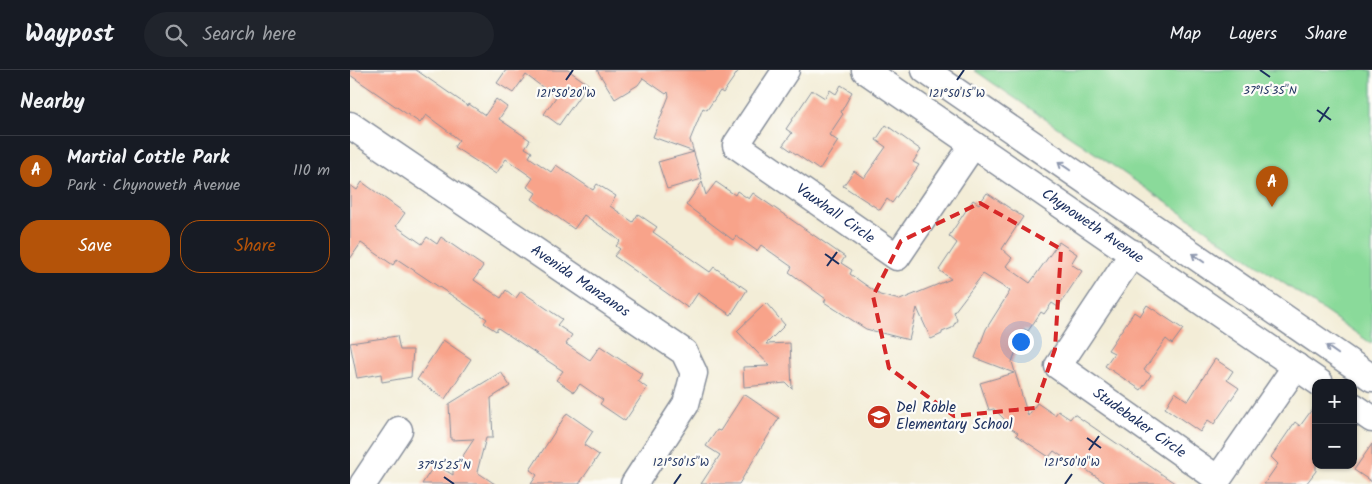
<!DOCTYPE html>
<html lang="en">
<head>
<meta charset="utf-8">
<style>
  body { margin:0; font-family:Kalam,sans-serif; background:#20242c; color:#f1f3f6 }
  .controls { position:absolute; right:15px; bottom:15px; display:grid; overflow:hidden; border-radius:10px; box-shadow:0 1px 4px #0004 }
  .controls button { width:45px; height:45px; display:grid; place-items:center; padding:0; border:0; border-bottom:1px solid #363941; background:#171b24; color:#f1f3f6; font:25px sans-serif }
  .you { position:absolute; left:670px; top:271px; width:18px; height:18px; margin:-12px; border:4px solid #fff; border-radius:50%; background:#1a73e8; box-shadow:0 0 0 8px #1a73e833 }
  .badge { display:grid; place-items:center; width:32px; height:32px; border-radius:50%; background:#b45309; color:#fff; font-size:16px; font-weight:700 }
  .pin { position:absolute; translate:-50% -41px; filter:drop-shadow(0 1px 2px #0008) }
  .pin::after { content:''; position:absolute; top:26px; width:18px; height:15px; background:inherit; clip-path:polygon(0 0,100% 0,50% 100%) }
  .list { margin:0; padding:0; list-style:none }
  h2 { display:flex; justify-content:space-between; align-items:center; height:65px; margin:0; padding:0 20px; font-size:21px }
  h2 small { font-size:16px; font-weight:400; color:#9ea1a6 }
  .list li { display:grid; grid-template-columns:32px 1fr auto; gap:15px; align-items:center; box-sizing:border-box; height:70px; padding:0 20px; border-top:1px solid #363941 }
  .list b { display:block; font-size:19px; white-space:nowrap }
  .list p { margin:0; font-size:16px; white-space:nowrap; color:#9ea1a6 }
  .list em { font-size:16px; font-style:normal; color:#9ea1a6 }
  .actions { display:flex; gap:10px; padding:15px 20px }
  .actions a { flex:1; padding:11px 0; border:1px solid #b45309; border-radius:20px; text-align:center; font-size:18px; color:#b45309 }
  .actions .main { background:#b45309; color:#fff }
  .icon { flex:none; width:28px; height:28px; fill:none; stroke:currentColor; stroke-width:2; stroke-linecap:round; stroke-linejoin:round }
  .map { position:relative; flex:none; width:1022px; height:414px; overflow:hidden }
  header { display:flex; align-items:center; gap:30px; box-sizing:border-box; height:70px; padding:0 25px; background:#171b24; border-bottom:1px solid #363941 }
  header strong { font-size:24px }
  nav { display:flex; gap:28px; margin-inline-start:auto; font-size:18px }
  .search { width:350px; height:45px; background:#20242c; display:flex; align-items:center; gap:12px; box-sizing:border-box; padding:0 18px; border-radius:28px; color:#9ea1a6; font-size:19px }
  main { display:flex }
  aside { flex:1; background:#171b24 }
  .map>svg:first-child { display:block }
  .green { fill:#8ada9a; stroke:#52847c }
  .building { fill:#f8a38a }
  .lines { fill:none; stroke-linecap:round; stroke-linejoin:round }
  .minor-casing { stroke:#878e9a; stroke-width:29 }
  .minor { stroke:#fff; stroke-width:26 }
  .oneway { stroke:#8d97ae }
  .marked { fill:none; stroke:#d62828; stroke-width:4; stroke-dasharray:10 6; stroke-linejoin:round }
  .ticks { fill:none; stroke:#1b2f5e; stroke-width:2 }
  .labels { text-anchor:middle; dominant-baseline:central; stroke-width:4.5; stroke-linejoin:round; paint-order:stroke }
  .street-label { font-size:15px; fill:#1b2f5e; stroke:#fdfcf7 }
  .poi-label { font-size:15px; fill:#1b2f5e; stroke:#fdfcf7; text-anchor:start }
  .ticks-label { font-size:12px; text-anchor:middle; fill:#1b2f5e; stroke:#fdfcf7; stroke-width:4.5; stroke-linejoin:round; paint-order:stroke }
</style>
</head>
<body>
<header>
<strong>Waypost</strong>
<div class="search"><svg class="icon" aria-label="search" viewBox="0 0 24 24"><circle cx="10" cy="10" r="6"/><path d="M15 15l6 6"/></svg>Search here</div>
<nav><a>Map</a><a>Layers</a><a>Share</a></nav>
</header>
<main>
<aside>
<h2>Nearby<small></small></h2>
<ul class="list">
<li><span class="badge">A</span><div><b>Martial Cottle Park</b><p>Park · Chynoweth Avenue</p></div><em>110 m</em></li>
</ul>
<div class="actions"><a class="main">Save</a><a>Share</a></div>
</aside>
<div class="map">
<svg width="1022" height="414" viewBox="0 0 1022 414">
  <rect width="100%" height="100%" fill="#fdfcf7"/>
  <filter id="ink" filterUnits="userSpaceOnUse"><feTurbulence type="fractalNoise" baseFrequency=".02" numOctaves="2"/><feDisplacementMap in="SourceGraphic" scale="10" xChannelSelector="R" yChannelSelector="G"/><feConvolveMatrix kernelMatrix="1 2 1 2 8 2 1 2 1" color-interpolation-filters="sRGB"/></filter>
  <filter id="wash" filterUnits="userSpaceOnUse"><feTurbulence type="fractalNoise" baseFrequency=".0096" numOctaves="4" result="noise"/><feDisplacementMap in="SourceGraphic" scale="20" xChannelSelector="R" yChannelSelector="G"/><feGaussianBlur stdDeviation="1.12" result="paint"/><feColorMatrix in="noise" values="0 0 0 0 0 0 0 0 0 0 0 0 0 0 0 0 0 1.4 0 .05"/><feComposite in="paint" operator="in"/></filter>
  <g filter="url(#wash)">
    <rect width="100%" height="100%" fill="#f3edd7"/>
    <path class="green" d="M 624,0 L 1022,0 L 1022,274 Z"/>
    <g id="blocks">
      <path class="building" d="M 0,0 L 66,0 L 118,36 L 119,34 L 135,45 L 146,29 L 157,37 L 149,49 L 180,70 L 175,78 L 182,82 L 179,87 L 201,102 L 206,95 L 243,120 L 247,114 L 266,126 L 260,136 L 283,152 L 288,144 L 307,157 L 303,162 L 360,202 L 364,197 L 397,220 L 381,245 L 348,223 L 338,238 L 264,186 L 270,179 L 266,176 L 270,171 L 260,163 L 234,145 L 224,159 L 182,129 L 186,123 L 177,117 L 183,108 L 156,89 L 146,104 L 104,77 L 109,70 L 99,62 L 76,45 L 70,53 L 0,5 Z
        M 156,0 L 218,0 L 238,14 L 209,55 L 194,44 L 206,27 L 176,5 L 163,23 L 147,13 Z
        M 247,0 L 389,0 L 373,23 L 370,21 L 357,40 L 353,38 L 340,70 L 352,109 L 317,119 L 308,92 L 344,82 L 303,67 L 319,26 L 318,22 L 316,24 L 293,8 L 288,15 L 265,29 Z
        M 491,15 L 502,22 L 491,42 L 493,44 L 479,65 L 488,71 L 469,100 L 433,75 L 442,63 L 436,59 L 462,20 L 475,28 L 480,20 L 486,24 Z
        M 536,55 L 571,80 L 563,92 L 569,95 L 558,111 L 542,133 L 537,129 L 530,140 L 493,116 L 504,101 L 514,108 L 536,77 L 526,70 Z
        M 12,112 L 55,143 L 46,156 L 72,174 L 77,167 L 87,174 L 91,167 L 133,196 L 124,210 L 151,228 L 156,220 L 166,228 L 171,221 L 212,249 L 207,255 L 222,265 L 216,274 L 240,290 L 250,276 L 292,304 L 288,311 L 297,318 L 275,351 L 250,334 L 253,330 L 230,314 L 224,322 L 206,310 L 213,301 L 148,258 L 146,261 L 134,253 L 137,249 L 47,189 L 43,195 L 11,173 L 0,189 L 0,115 L 7,120 Z
        M 352,112 L 356,125 L 366,112 L 385,125 L 387,121 L 399,129 L 403,123 L 495,187 L 491,193 L 502,200 L 500,204 L 530,225 L 550,230 L 601,209 L 589,200 L 607,173 L 599,166 L 623,130 L 629,134 L 637,123 L 673,147 L 652,179 L 662,188 L 656,196 L 680,213 L 709,172 L 727,184 L 721,194 L 732,201 L 708,237 L 702,233 L 694,244 L 691,242 L 678,261 L 674,259 L 662,292 L 678,346 L 687,333 L 705,345 L 708,341 L 720,349 L 724,344 L 826,414 L 757,414 L 719,388 L 717,390 L 704,381 L 699,387 L 666,365 L 668,363 L 658,356 L 659,354 L 644,339 L 639,340 L 630,313 L 664,303 L 625,288 L 636,259 L 660,221 L 633,204 L 604,242 L 607,250 L 602,258 L 592,262 L 592,264 L 581,269 L 567,238 L 559,270 L 516,259 L 474,232 L 476,229 L 439,202 L 442,197 L 418,180 L 411,175 L 407,181 L 386,166 L 383,170 L 336,135 Z
        M 416,233 L 435,255 L 416,274 L 440,273 L 442,319 L 436,313 L 394,317 L 393,297 L 420,296 L 387,261 Z
        M 797,235 L 833,259 L 822,274 L 816,269 L 794,300 L 801,305 L 791,320 L 755,296 L 764,283 L 758,280 L 784,242 L 790,246 Z
        M 47,266 L 50,280 L 63,280 L 61,307 L 32,312 L 31,304 L 7,308 L 0,273 Z
        M 93,270 L 121,289 L 95,329 L 67,310 Z
        M 865,289 L 883,301 L 877,310 L 889,318 L 864,354 L 858,350 L 850,362 L 815,338 L 825,322 L 838,331 Z
        M 151,302 L 160,316 L 141,328 L 143,368 L 136,368 L 127,402 L 145,414 L 72,414 L 85,394 L 103,405 L 103,401 L 124,369 L 101,370 L 99,334 Z
        M 394,324 L 429,348 L 389,414 L 351,414 L 370,385 L 356,376 L 367,360 L 370,361 Z
        M 966,334 L 966,401 L 956,414 L 914,414 L 928,394 L 921,387 L 945,352 L 950,356 Z
        M 217,343 L 243,361 L 234,375 L 249,385 L 229,414 L 181,414 L 187,405 L 180,400 Z
        M 1022,374 L 1022,412 L 1004,400 Z"/>
    </g>
  </g>
  <g filter="url(#ink)">
    <use href="#blocks" fill-opacity="0" stroke="#878e9a" stroke-width="1"/>
    <g class="lines">
      <g class="minor-casing">
        <g id="minor">
          <path id="s1" d="M 436,0 L 386,75 L 547,187 L 623,75"/>
          <path id="s2" d="M 515,0 L 970,313"/>
          <path d="M 575,0 L 1022,308"/>
          <path id="s3" d="M 0,55 L 334,282 L 344,303 L 336,334 L 284,414"/>
          <path id="s4" d="M 783,183 L 708,296 L 868,409 L 946,296"/>
          <path d="M 1003,336 L 1022,349"/>
          <path d="M 13,414 L 49,360"/>
        </g>
      </g>
      <use href="#minor" class="minor"/>
    </g>
    <defs><path id="oneway-shaft" d="M-6 0H5M1.5-3L5.5 0L1.5 3" fill="none" stroke-width="1.6" stroke-linecap="round" stroke-linejoin="round" transform="scale(1.25)"/></defs>
    <g class="oneway">
      <use href="#oneway-shaft" transform="translate(714 96) rotate(-145)"/>
      <use href="#oneway-shaft" transform="translate(848 188) rotate(-145)"/>
      <use href="#oneway-shaft" transform="translate(982 280) rotate(-145)"/>
    </g>
  </g>
  <path class="marked" d="M 630,133 L 711,179 L 705,279 L 685,338 L 604,346 L 539,298 L 523,226 L 551,171 Z"/>
  <path class="ticks" d="M 910,0 L 920,7M 216,10 L 223,0M 607,10 L 614,0M 967,40 L 981,50M 969,52 L 979,37M 475,184 L 489,194M 477,196 L 487,182M 737,368 L 751,378M 739,380 L 749,366M 94,407 L 104,414M 324,414 L 331,404M 715,414 L 722,404"/>
  <defs>
    <g id="school-disc" transform="scale(1.25)"><circle r="9.5" fill="#c8321e" stroke="#fdfcf7"/><path d="M0-5L7-2L0 1L-7-2ZM-4 1L0 2.5L4 1V4Q0 6-4 4Z" fill="#fff"/></g>
  </defs>
  <g fill-rule="evenodd">
    <use href="#school-disc" x="529" y="347"/>
  </g>
  <g class="labels">
    <g class="street-label">
      <text stroke="none"><textPath href="#s1" startOffset="211">Vauxhall Circle</textPath></text>
      <text stroke="none"><textPath href="#s2" startOffset="276">Chynoweth Avenue</textPath></text>
      <text stroke="none"><textPath href="#s3" startOffset="278">Avenida Manzanos</textPath></text>
      <text stroke="none"><textPath href="#s4" startOffset="235">Studebaker Circle</textPath></text>
    </g>
    <g class="poi-label">
      <text x="546" y="338">Del Roble<tspan x="546" dy="17">Elementary School</tspan></text>
    </g>
  </g>
  <g class="ticks-label">
    <text x="920" y="24">37°15'35"N</text>
    <text x="216" y="27">121°50'20"W</text>
    <text x="607" y="27">121°50'15"W</text>
    <text x="331" y="396">121°50'15"W</text>
    <text x="722" y="396">121°50'10"W</text>
    <text x="94" y="399">37°15'25"N</text>
  </g>
</svg>
<div class="controls">
<button>+</button>
<button>−</button>
</div>
<div class="you"></div>
<div class="pin badge" style="left:922px;top:137px">A</div>
</div>
</main>
</body>
</html>
